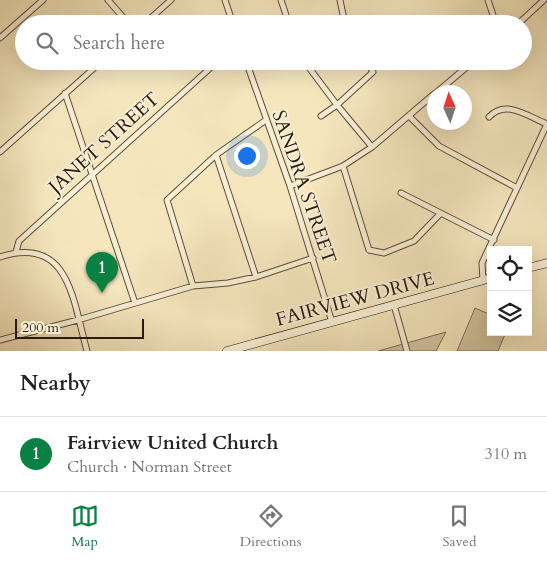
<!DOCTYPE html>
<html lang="en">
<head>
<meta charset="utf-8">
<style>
  body { margin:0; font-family:Cardo,serif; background:#f6f6f6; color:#222 }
  .controls { position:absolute; right:15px; bottom:15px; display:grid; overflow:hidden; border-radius:0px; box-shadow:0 5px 20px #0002 }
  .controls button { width:45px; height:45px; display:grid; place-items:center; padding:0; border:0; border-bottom:1px solid #e0e0e0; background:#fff; color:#222; font:25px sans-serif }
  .compass { position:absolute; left:427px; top:85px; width:45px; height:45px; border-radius:50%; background:#fff; box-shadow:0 5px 20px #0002; rotate:357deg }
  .scale { position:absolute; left:15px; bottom:12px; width:129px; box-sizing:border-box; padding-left:5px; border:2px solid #2c1a0d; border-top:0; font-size:14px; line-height:18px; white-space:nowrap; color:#2c1a0d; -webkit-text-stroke:4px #f8efd5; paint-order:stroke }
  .you { position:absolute; left:246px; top:155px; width:18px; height:18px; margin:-12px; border:4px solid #fff; border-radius:50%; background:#1a73e8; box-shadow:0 0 0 8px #1a73e833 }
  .badge { display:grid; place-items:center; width:32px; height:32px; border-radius:50%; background:#0b8043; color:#fff; font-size:16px; font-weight:700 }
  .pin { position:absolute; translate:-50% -41px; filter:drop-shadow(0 1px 2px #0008) }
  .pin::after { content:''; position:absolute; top:26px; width:18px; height:15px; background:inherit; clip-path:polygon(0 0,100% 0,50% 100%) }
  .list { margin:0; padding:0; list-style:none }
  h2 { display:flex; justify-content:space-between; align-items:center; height:65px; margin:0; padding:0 20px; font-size:21px }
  h2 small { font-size:16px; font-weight:400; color:#767676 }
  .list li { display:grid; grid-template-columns:32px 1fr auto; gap:15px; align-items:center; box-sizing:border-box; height:75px; padding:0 20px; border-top:1px solid #e0e0e0 }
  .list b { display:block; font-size:19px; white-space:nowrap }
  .list p { margin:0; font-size:16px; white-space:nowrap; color:#767676 }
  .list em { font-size:16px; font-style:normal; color:#767676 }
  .icon { flex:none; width:28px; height:28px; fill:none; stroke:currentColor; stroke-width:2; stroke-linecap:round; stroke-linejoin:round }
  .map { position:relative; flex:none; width:547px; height:351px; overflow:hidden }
  .search { position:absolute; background:#fff; box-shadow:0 5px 20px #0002; left:15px; right:15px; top:15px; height:55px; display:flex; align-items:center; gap:12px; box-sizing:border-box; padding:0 18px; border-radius:28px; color:#767676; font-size:19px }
  .sheet { height:140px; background:#fff }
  nav { display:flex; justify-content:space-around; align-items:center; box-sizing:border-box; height:70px; border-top:1px solid #e0e0e0; background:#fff; font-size:14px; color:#767676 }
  nav a { display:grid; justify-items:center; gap:2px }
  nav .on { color:#0b8043 }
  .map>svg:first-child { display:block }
  .green { fill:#d3c3a0; stroke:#806e56 }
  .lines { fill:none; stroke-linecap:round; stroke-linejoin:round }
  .street-casing { stroke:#5e4d39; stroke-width:7 }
  .secondary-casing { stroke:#2c1a0d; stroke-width:9 }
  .street { stroke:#f8efd5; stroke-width:5 }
  .secondary { stroke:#f8efd5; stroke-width:8 }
  .labels { text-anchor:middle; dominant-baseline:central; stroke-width:4; stroke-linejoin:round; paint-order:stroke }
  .street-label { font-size:19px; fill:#2c1a0d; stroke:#f8efd5 }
</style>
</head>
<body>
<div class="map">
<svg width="547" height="351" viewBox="0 0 547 351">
  <rect width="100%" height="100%" fill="#f5e6be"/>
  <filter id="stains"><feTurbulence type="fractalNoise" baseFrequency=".004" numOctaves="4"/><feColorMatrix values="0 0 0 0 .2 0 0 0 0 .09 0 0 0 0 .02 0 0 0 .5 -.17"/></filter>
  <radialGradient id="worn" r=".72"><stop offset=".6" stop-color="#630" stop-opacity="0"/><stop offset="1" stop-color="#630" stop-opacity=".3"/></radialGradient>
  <path class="green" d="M 475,308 L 491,315 L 491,332 L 506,332 L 498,351 L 457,351 Z
    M 446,332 L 436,351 L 378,351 Z"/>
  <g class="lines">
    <g class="street-casing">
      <path id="street" d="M 108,0 L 129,24
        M 225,0 L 233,24
        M 281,0 L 289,24
        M 340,0 L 345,24
        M 488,0 L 494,18 L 499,24
        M 144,24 L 171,0
        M 518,24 L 544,0
        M 0,38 L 43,0
        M 246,61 L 290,186 L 332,322
        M 304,61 L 337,105 L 372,147
        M 458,61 L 466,68
        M 437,92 L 474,61
        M 65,93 L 135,303
        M 321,116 L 337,105 L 373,72 L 367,61
        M 409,116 L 439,146 L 517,188
        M 489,117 C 506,99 527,116 547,124
        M 0,152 L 102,61
        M 216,155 L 256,277
        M 343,166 L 369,250 L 384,253 L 414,241 L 440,214
        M 290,186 L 343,166 L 372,147 L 434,94
        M 401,193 L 494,240
        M 16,252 L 19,241 L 218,61
        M 0,257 C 70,234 73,302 87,351
        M 483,280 L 482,263 L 547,124
        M 193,286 L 167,200 L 216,155 L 266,120
        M 394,305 L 407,351
        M 0,340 L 78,320 L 193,286 L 228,283 L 256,277 L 313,258"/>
    </g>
    <g class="secondary-casing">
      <path id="secondary" d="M 528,268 L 547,263
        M 227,351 L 491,278"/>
    </g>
    <use href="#street" class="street"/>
    <use href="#secondary" class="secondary"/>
  </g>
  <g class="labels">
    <g class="street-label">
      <text transform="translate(104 143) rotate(-42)">JANET STREET</text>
      <text transform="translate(304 187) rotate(71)">SANDRA STREET</text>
      <text transform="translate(355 299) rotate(-15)">FAIRVIEW DRIVE</text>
    </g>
  </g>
  <rect width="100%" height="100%" filter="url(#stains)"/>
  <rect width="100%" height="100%" fill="url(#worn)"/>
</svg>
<div class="controls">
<button><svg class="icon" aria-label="locate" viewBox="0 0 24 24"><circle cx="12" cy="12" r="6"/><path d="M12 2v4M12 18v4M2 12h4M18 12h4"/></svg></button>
<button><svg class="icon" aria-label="layers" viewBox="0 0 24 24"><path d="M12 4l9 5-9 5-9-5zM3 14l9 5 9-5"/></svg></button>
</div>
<svg class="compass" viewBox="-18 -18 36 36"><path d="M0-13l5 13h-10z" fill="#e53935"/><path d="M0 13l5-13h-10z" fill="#767676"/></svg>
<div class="scale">200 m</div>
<div class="you"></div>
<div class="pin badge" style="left:102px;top:293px">1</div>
<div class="search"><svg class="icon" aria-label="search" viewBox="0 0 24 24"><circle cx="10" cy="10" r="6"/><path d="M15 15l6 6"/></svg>Search here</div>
</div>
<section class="sheet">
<h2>Nearby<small></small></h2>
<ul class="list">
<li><span class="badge">1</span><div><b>Fairview United Church</b><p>Church · Norman Street</p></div><em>310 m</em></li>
</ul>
</section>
<nav>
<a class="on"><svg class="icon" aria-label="map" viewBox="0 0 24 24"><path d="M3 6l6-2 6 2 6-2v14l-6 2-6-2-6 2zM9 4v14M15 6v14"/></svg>Map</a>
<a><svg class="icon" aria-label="directions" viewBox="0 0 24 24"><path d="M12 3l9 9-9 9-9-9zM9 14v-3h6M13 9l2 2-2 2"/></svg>Directions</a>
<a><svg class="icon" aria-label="saved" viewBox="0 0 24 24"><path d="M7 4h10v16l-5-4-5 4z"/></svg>Saved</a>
</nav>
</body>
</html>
